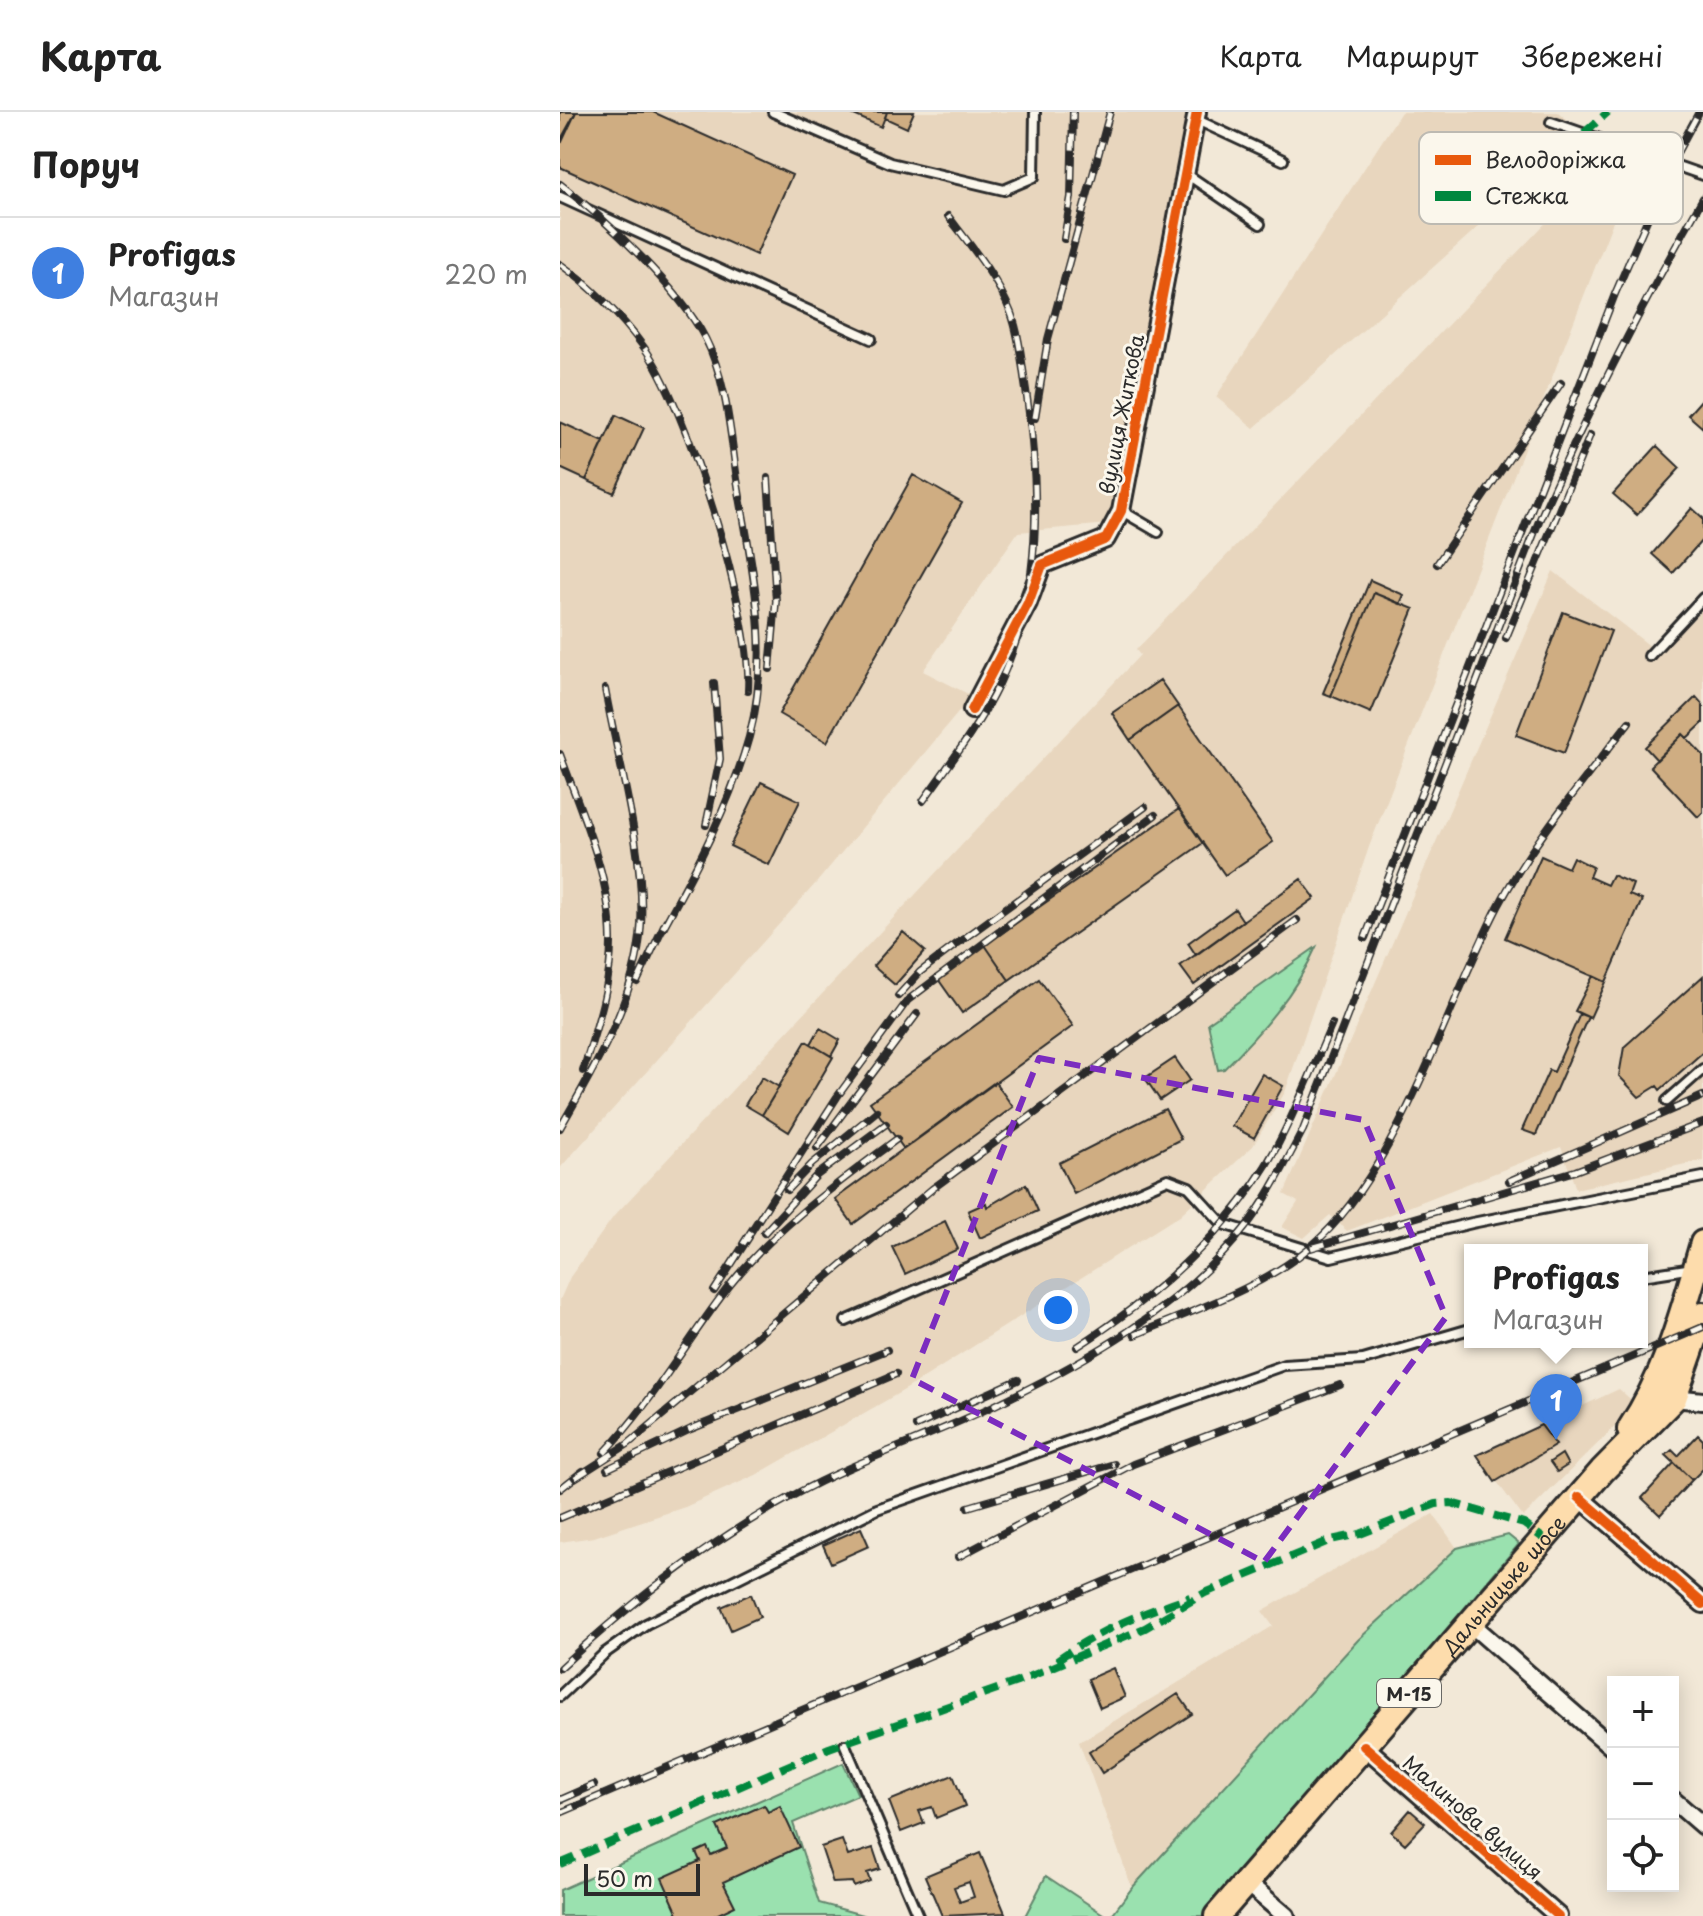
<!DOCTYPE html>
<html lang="uk">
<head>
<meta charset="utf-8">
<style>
  body { margin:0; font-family:"Playpen Sans",sans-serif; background:#f6f6f6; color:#222 }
  .controls { position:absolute; right:24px; bottom:24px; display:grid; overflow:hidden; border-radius:0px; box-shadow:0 4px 20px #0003 }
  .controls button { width:72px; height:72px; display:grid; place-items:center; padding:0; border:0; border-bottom:2px solid #e0e0e0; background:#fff; color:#222; font:40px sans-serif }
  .scale { position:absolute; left:24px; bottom:20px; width:116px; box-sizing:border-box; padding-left:8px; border:4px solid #2b2b2b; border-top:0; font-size:22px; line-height:28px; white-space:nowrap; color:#2b2b2b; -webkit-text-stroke:6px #fbf7ec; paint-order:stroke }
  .you { position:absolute; left:498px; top:1198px; width:28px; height:28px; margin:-20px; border:6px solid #fff; border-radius:50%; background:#1a73e8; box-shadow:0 0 0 12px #1a73e833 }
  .badge { display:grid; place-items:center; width:52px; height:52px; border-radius:50%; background:#1f6fb2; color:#fff; font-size:26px; font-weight:700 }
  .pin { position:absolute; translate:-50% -66px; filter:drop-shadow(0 2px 4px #0008) }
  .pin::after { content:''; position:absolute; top:42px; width:28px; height:24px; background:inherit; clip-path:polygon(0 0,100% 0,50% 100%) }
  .popup { position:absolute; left:904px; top:1132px; width:184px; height:104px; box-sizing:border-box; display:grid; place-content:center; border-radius:0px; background:#fff; filter:drop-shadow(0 2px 6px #0005); font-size:26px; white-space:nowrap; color:#767676 }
  .popup b { font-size:30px; color:#222 }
  .popup::after { content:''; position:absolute; left:50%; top:100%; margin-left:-16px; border:16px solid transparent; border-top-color:#fff }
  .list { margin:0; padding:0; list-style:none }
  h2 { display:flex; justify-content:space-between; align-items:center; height:104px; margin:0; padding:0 32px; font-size:34px }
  h2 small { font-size:26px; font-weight:400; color:#767676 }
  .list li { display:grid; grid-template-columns:52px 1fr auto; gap:24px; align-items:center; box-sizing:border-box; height:112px; padding:0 32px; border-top:2px solid #e0e0e0 }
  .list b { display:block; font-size:30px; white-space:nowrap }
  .list p { margin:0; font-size:26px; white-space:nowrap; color:#767676 }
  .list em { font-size:26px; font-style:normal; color:#767676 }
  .icon { flex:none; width:44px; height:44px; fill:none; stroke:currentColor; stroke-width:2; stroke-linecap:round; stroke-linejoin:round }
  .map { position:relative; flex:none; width:1143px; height:1804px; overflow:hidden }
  header { display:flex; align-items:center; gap:48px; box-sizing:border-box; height:112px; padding:0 40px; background:#fff; border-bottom:2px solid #e0e0e0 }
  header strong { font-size:38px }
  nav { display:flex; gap:44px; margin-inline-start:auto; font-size:28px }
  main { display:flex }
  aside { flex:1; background:#fff }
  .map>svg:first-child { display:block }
  .built { fill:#e8d6be }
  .green { fill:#9ae1af; stroke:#62866d; stroke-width:2 }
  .building { fill:#cfad82; stroke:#2b2b2b; stroke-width:2; fill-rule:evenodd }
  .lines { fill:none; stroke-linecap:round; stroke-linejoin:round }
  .service-casing { stroke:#2b2b2b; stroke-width:14 }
  .minor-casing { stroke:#2b2b2b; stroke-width:22 }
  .primary-casing { stroke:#2b2b2b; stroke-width:30 }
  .service { stroke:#fbf7ec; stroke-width:8 }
  .minor { stroke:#fbf7ec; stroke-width:16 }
  .primary { stroke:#fddcac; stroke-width:24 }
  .rail-casing { stroke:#2b2b2b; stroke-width:8 }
  .rail { stroke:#fbf7ec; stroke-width:5; stroke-dasharray:15; stroke-linecap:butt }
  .quiet { stroke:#00873e; stroke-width:8; stroke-dasharray:16 8; stroke-linecap:butt }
  .cycleway-casing { stroke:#fbf7ec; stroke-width:15 }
  .cycleway { stroke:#e8590c; stroke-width:10 }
  .marked { fill:none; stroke:#7b2cbf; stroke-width:6; stroke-dasharray:16 10; stroke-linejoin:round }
  .labels { text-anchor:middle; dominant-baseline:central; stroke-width:6; stroke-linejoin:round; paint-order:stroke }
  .shield { fill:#fbf7ec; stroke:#696865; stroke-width:2 }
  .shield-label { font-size:18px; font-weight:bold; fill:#2b2b2b }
  .street-label { font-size:20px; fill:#2b2b2b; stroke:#fbf7ec }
  .key { fill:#fbf7ec; stroke:#bdbab2; stroke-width:2 }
  .key-label { font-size:22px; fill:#2b2b2b }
</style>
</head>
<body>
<header>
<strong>Карта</strong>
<nav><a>Карта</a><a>Маршрут</a><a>Збережені</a></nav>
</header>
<main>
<aside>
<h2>Поруч<small></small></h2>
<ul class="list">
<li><span class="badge" style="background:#3f7fe0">1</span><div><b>Profigas</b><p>Магазин</p></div><em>220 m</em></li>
</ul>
</aside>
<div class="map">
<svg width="1143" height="1804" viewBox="0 0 1143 1804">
  <rect width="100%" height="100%" fill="#f2e8d7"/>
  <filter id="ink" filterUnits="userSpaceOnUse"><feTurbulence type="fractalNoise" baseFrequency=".0125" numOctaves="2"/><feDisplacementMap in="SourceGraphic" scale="16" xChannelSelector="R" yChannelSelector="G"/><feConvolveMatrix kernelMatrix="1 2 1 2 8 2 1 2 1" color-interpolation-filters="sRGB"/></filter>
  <g filter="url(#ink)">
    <path class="built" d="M 0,0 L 632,0 L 560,376 L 549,412 L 458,420 L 363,559 L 412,584 L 257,770 L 0,1056 Z
      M 841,0 L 998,0 L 1007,8 L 1006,36 L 694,316 L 656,285 Z
      M 1048,46 L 1073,58 L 809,735 L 725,980 L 693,1034 L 620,1103 L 346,1277 L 196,1363 L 125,1395 L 34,1425 L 0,1430 L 0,1188 L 10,1165 L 54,1104 L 580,543 L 576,538 Z
      M 993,459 L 1099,541 L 1143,497 L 1143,1048 L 1016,1077 L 1001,1035 L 787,1119 L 770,1103 L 744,1126 L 722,1115 L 738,1090 L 724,1082 Z
      M 1059,1277 L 1077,1293 L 963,1405 L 917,1343 Z
      M 873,1402 L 897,1436 L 798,1528 L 572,1776 L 519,1630 L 713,1514 L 702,1499 Z"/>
    <path class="green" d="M 756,835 C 736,881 699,922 664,957 L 658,958 L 648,911 Z
      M 948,1423 L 959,1432 L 642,1804 L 551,1804 L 572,1776 L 798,1528 L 897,1436 Z
      M 283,1651 L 298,1683 L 233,1711 L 259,1791 L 306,1804 L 0,1804 L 0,1778 Z
      M 486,1764 L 546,1804 L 465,1804 Z"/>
    <path class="building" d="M 0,0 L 16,0 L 2,30 L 0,29 Z
      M 16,0 L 93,0 L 232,63 L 196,143 L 0,55 L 0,29 Z
      M 287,0 L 327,0 L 321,15 Z
      M 327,0 L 354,0 L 347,16 L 325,6 Z
      M 1143,286 L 1143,316 L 1128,303 Z
      M 56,303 L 84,316 L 54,381 L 26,368 Z
      M 0,310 L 44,330 L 26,368 L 0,356 Z
      M 1097,334 L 1120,356 L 1077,403 L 1053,382 Z
      M 353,363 L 402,391 L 267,630 L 219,602 Z
      M 1132,396 L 1143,406 L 1143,427 L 1113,461 L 1092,442 Z
      M 810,468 L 844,483 L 840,492 L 814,481 L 771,584 L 763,581 Z
      M 814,481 L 854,497 L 811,601 L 771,584 Z
      M 1003,500 L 1051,519 L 1004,641 L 956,623 Z
      M 600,568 L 618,594 L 570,628 L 552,601 Z
      M 1136,585 L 1143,593 L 1143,611 L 1127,626 L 1123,622 L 1097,648 L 1085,635 Z
      M 618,594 L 713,730 L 665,763 L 570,628 Z
      M 1123,622 L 1143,643 L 1143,700 L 1138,705 L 1090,654 Z
      M 201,670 L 240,689 L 209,753 L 170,734 Z
      M 619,697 L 643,731 L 449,868 L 425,833 Z
      M 981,744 L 1008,756 L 1013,745 L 1033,755 L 1029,765 L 1047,773 L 1052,763 L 1073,772 L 1069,783 L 1082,788 L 1046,870 L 945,826 Z
      M 741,767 L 755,786 L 634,873 L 620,854 Z
      M 675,797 L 683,809 L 636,843 L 628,831 Z
      M 343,820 L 365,839 L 335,873 L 313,854 Z
      M 425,833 L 449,868 L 402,901 L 378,867 Z
      M 1033,864 L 1046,870 L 1030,906 L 1015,899 Z
      M 1143,864 L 1143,940 L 1100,978 L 1097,974 L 1079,985 L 1059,964 L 1064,935 Z
      M 479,867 L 513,914 L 344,1037 L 310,990 Z
      M 1020,902 L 1028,905 L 976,1023 L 962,1018 L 989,958 L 994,960 Z
      M 260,916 L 280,928 L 271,944 L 251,932 Z
      M 246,929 L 273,945 L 229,1020 L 202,1003 Z
      M 615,946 L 630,968 L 600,988 L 585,966 Z
      M 702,962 L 723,974 L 694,1026 L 672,1014 Z
      M 202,965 L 219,975 L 202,1003 L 185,993 Z
      M 435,970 L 453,995 L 293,1112 L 275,1087 Z
      M 605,997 L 621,1027 L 514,1082 L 499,1051 Z
      M 466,1072 L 478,1099 L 420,1126 L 408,1099 L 426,1091 L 427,1095 Z
      M 385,1109 L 398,1137 L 345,1162 L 332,1135 Z
      M 981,1313 L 996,1333 L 935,1370 L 917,1343 Z
      M 1138,1323 L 1143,1328 L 1143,1357 L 1132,1368 L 1106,1343 L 1112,1338 L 1118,1344 Z
      M 1002,1342 L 1008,1353 L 997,1360 L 990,1350 Z
      M 1114,1351 L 1132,1368 L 1100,1403 L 1082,1386 Z
      M 301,1416 L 309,1434 L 271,1451 L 263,1433 Z
      M 191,1482 L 200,1505 L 171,1518 L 161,1495 Z
      M 553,1556 L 565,1585 L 540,1596 L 528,1567 Z
      M 618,1582 L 632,1602 L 542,1661 L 529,1640 Z
      M 393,1663 L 405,1694 L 376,1706 L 372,1695 L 359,1699 L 364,1711 L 341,1720 L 329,1689 Z
      M 204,1693 L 208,1700 L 220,1694 L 239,1735 L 163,1770 L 175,1794 L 154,1804 L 119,1804 L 102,1766 L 140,1749 L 136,1740 L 147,1735 L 151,1743 L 167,1736 L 157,1714 Z
      M 850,1698 L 865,1711 L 845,1732 L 831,1720 Z
      M 282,1728 L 288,1744 L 313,1736 L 320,1757 L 307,1761 L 310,1769 L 294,1775 L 292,1770 L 273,1771 L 261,1735 Z
      M 420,1741 L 445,1801 L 382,1804 L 365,1764 ZM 409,1770 L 414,1785 L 400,1790 L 394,1775 Z"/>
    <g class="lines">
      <g class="service-casing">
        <path id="service" d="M 213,0 L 330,51 L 444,78 L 474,65 L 475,0
          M 635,7 L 723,48
          M 991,10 L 1143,63
          M 625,61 L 700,112
          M 0,85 L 311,227
          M 562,399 L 598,420
          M 1089,544 L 1143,486
          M 1107,989 L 1143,957
          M 1082,1164 L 1133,1156
          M 286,1209 L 608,1067 L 629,1075 L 663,1112 L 771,1145 L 912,1111 L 1143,1065
          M 0,1584 L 45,1541 L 86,1512 L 317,1397 L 724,1253 L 803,1248 L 910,1217
          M 285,1633 L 358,1804"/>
      </g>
      <g class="minor-casing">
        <path id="minor" d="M 412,598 L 468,491 L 482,453 L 546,427 L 561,399 L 637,0
          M 1114,1286 L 1143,1289
          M 1019,1385 L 1143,1492
          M 910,1511 L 1053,1636
          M 804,1634 L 998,1804
          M 1113,1688 L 1143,1714
          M 686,1770 L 726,1804"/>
      </g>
      <g class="primary-casing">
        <g id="primary">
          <path d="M 1070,1317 C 1108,1260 1124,1196 1143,1131"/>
          <path id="s1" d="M 657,1804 L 1042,1359 L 1114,1286 L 1143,1203"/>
        </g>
      </g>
      <use href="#service" class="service"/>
      <use href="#minor" class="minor"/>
      <use href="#primary" class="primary"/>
      <g class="rail-casing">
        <path id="rail" d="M 0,72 C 45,107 119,176 145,226 C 167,269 170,320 177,367 C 191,454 213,538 189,625 C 170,693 136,756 102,818
          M 504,127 L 511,85 L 513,0
          M 0,152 C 30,173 61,204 83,234 C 127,293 193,505 188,578
          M 475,306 L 488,227 L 550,0
          M 208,366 L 216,489 L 210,557
          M 877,452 L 1001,271
          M 946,526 L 1030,323
          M 0,642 C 21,700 50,763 51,826 C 52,871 36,916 23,959
          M 363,689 C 390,651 419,614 439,572 C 483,480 480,377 466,278 C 462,253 460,225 451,201 C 437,165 411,134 388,104
          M 146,713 L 160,647 L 154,571
          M 805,826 L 1055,182 L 1112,50 L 1139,0
          M 77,870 L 106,809
          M 338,884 L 360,860 L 398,831 L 585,695
          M 0,1016 C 35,955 77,885 81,813 C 85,741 58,649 45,577
          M 257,1036 L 357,902
          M 949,1069 L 1143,984
          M 227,1078 L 252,1052 L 317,999
          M 204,1121 L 257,1063 L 326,1012
          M 183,1132 L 277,985 L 348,888 L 595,703
          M 751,1136 L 1015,1059 L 1143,1011
          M 154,1179 L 189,1125
          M 575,1223 C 633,1198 700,1177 749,1136 C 838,1063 885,895 939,793 C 974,727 1024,669 1069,610
          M 517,1235 C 596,1184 670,1120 716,1036 C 737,996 754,954 772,912
          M 356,1314 L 458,1268
          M 44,1341 C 93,1290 127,1228 170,1173 C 217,1114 277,1072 337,1027
          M 47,1357 L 131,1317 L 327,1238
          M 15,1366 L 68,1332 L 372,1077 L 737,808
          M 0,1377 L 23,1359
          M 408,1395 L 554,1352
          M 0,1406 L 336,1262
          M 398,1445 L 573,1352 L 780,1273
          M 0,1556 C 71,1490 148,1430 234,1383 C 297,1348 368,1326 433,1294 C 523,1251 621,1196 684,1117 C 708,1087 725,1052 743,1018 L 979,409 C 1028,298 1083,191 1143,86
          M 0,1688 L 34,1673
          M 0,1701 L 1143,1215"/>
      </g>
      <use href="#rail" class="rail"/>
      <path class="quiet" d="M 1024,21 L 1048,0
        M 497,1548 C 537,1519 583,1500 630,1485
        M 0,1752 L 269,1636 L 457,1570 L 585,1516 L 645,1481 L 771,1428 L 800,1422 L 876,1392 L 891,1391 L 964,1412 L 983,1426"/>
      <g class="cycleway-casing">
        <path id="cycleway" d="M 412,598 L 468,491 L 482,453 L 546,427 L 561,399 L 637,0
          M 1019,1385 L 1143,1492
          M 804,1634 L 998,1804"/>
      </g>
      <use href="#cycleway" class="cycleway"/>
    </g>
  </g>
  <path class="marked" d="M 479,946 L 804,1008 L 886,1205 L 704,1450 L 352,1267 Z"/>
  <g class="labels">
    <rect class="shield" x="817" y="1567" width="64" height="28" rx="6"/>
    <g class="shield-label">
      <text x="849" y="1581">М-15</text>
    </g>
    <g class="street-label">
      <text transform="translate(561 302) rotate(-79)">вулиця Житкова</text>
      <text stroke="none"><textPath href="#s1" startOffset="438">Дальницьке шосе</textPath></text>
      <text transform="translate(913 1705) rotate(41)">Малинова вулиця</text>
    </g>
  </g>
  <rect x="859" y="20" width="264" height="92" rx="12" class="key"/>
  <rect x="875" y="43" width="36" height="10" fill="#e8590c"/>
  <rect x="875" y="79" width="36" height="10" fill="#00873e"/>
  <g class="key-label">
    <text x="925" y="56">Велодоріжка</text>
    <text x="925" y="92">Стежка</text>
  </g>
</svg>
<div class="controls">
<button>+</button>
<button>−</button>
<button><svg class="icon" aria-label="locate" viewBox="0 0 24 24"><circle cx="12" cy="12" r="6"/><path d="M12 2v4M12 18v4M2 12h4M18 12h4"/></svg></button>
</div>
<div class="scale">50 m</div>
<div class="you"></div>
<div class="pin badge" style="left:996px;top:1328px;background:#3f7fe0">1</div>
<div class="popup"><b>Profigas</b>Магазин</div>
</div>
</main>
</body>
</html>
